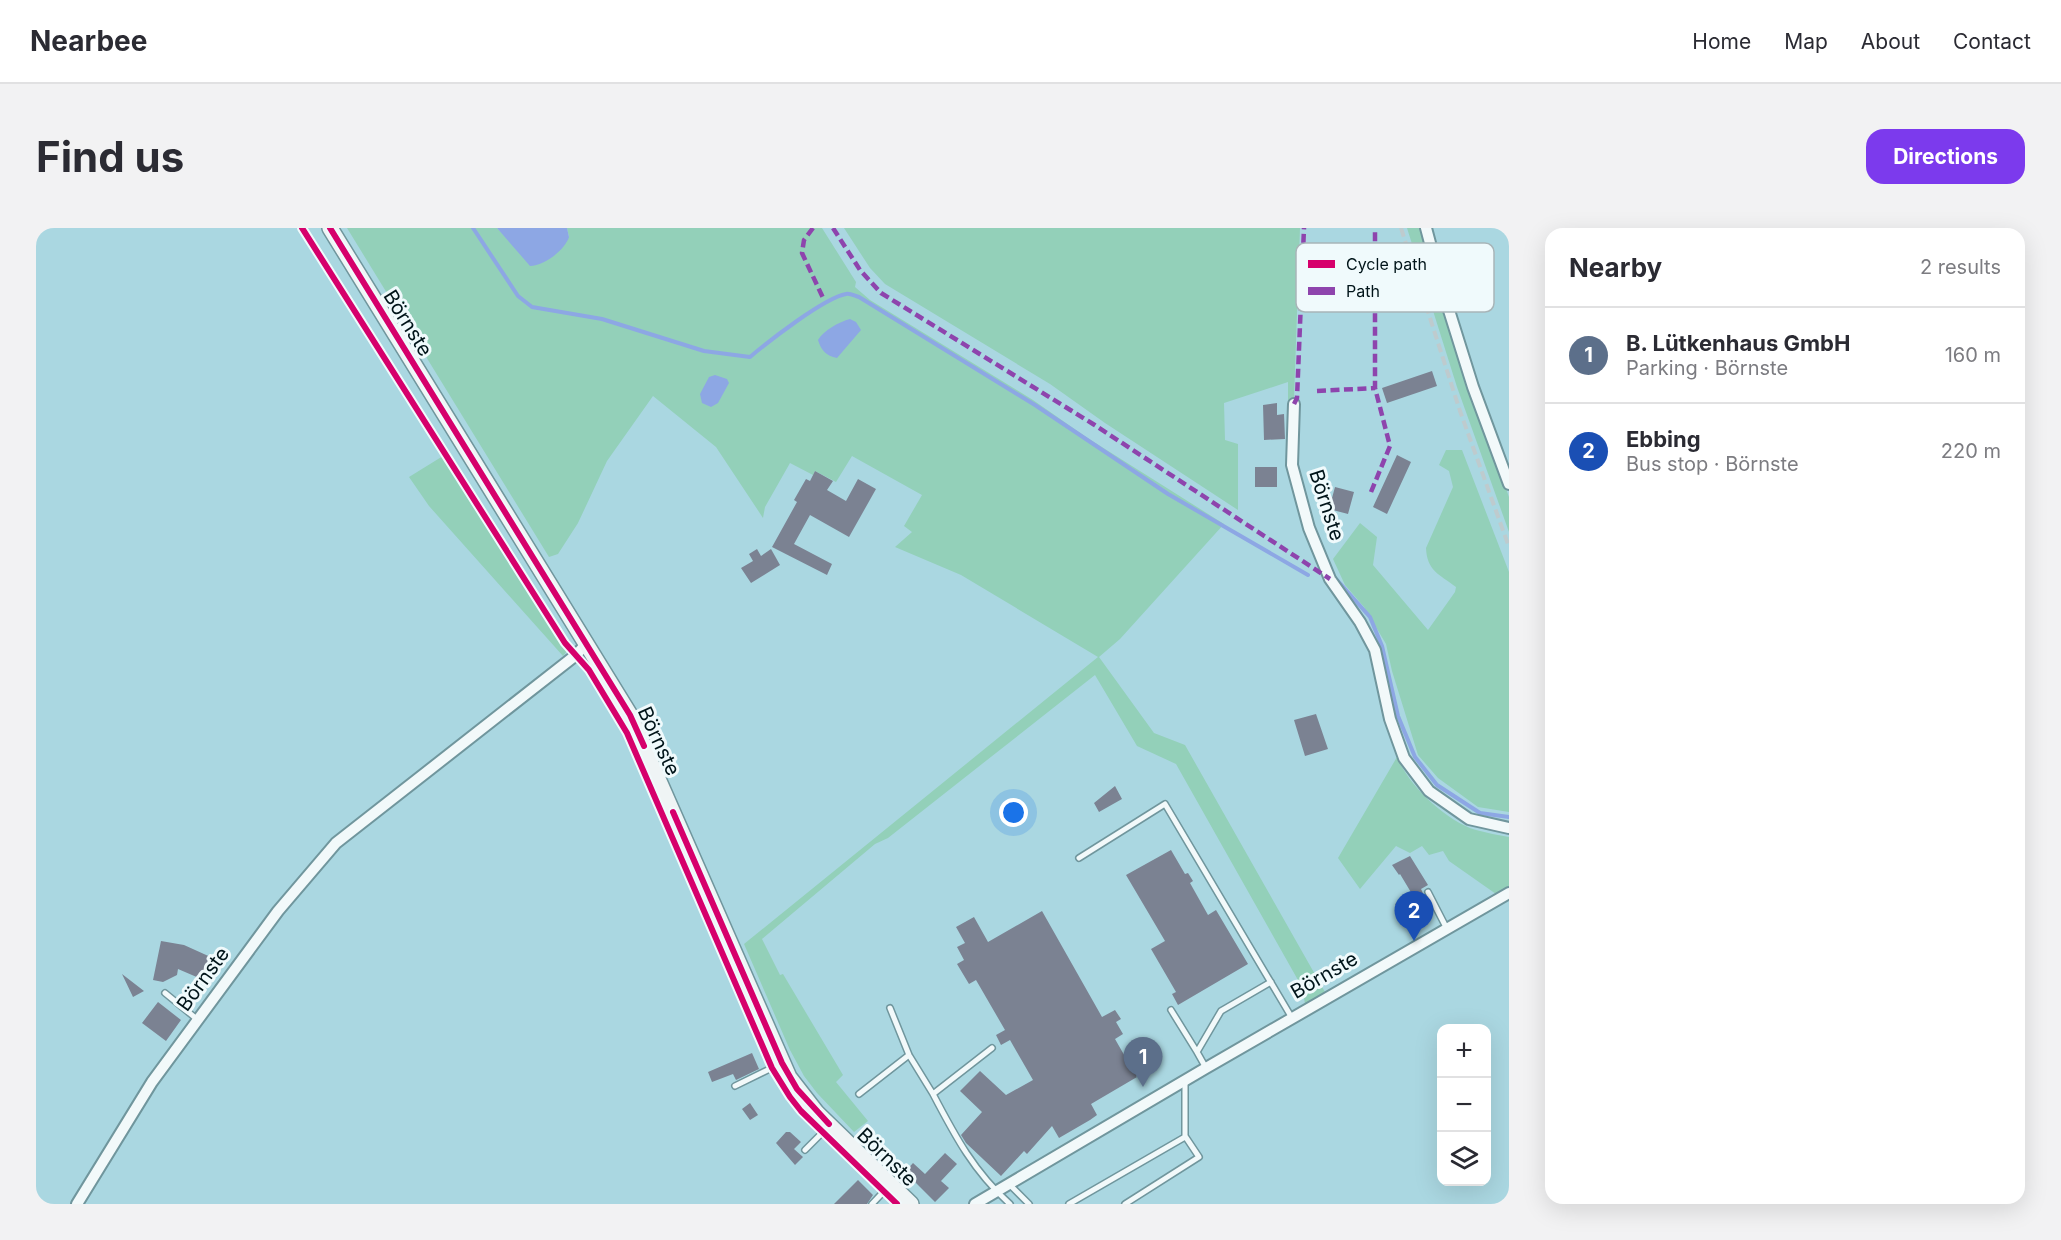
<!DOCTYPE html>
<html lang="en">
<head>
<meta charset="utf-8">
<style>
  body { margin:0; font-family:Inter,sans-serif; background:#f2f2f3; color:#2b2b33 }
  .controls { position:absolute; right:18px; bottom:18px; display:grid; overflow:hidden; border-radius:12px; box-shadow:0 6px 24px #0002 }
  .controls button { width:54px; height:54px; display:grid; place-items:center; padding:0; border:0; border-bottom:2px solid #e1e1e2; background:#fff; color:#2b2b33; font:30px sans-serif }
  .you { position:absolute; left:978px; top:585px; width:21px; height:21px; margin:-15px; border:4px solid #fff; border-radius:50%; background:#1a73e8; box-shadow:0 0 0 9px #1a73e833 }
  .badge { display:grid; place-items:center; width:39px; height:39px; border-radius:50%; background:#7c3aed; color:#fff; font-size:20px; font-weight:700 }
  .pin { position:absolute; translate:-50% -50px; filter:drop-shadow(0 2px 3px #0008) }
  .pin::after { content:''; position:absolute; top:32px; width:21px; height:18px; background:inherit; clip-path:polygon(0 0,100% 0,50% 100%) }
  .list { margin:0; padding:0; list-style:none }
  h2 { display:flex; justify-content:space-between; align-items:center; height:78px; margin:0; padding:0 24px; font-size:26px }
  h2 small { font-size:20px; font-weight:400; color:#7c7c81 }
  .list li { display:grid; grid-template-columns:39px 1fr auto; gap:18px; align-items:center; box-sizing:border-box; height:96px; padding:0 24px; border-top:2px solid #e1e1e2 }
  .list b { display:block; font-size:22px; white-space:nowrap }
  .list p { margin:0; font-size:20px; white-space:nowrap; color:#7c7c81 }
  .list em { font-size:20px; font-style:normal; color:#7c7c81 }
  .icon { flex:none; width:33px; height:33px; fill:none; stroke:currentColor; stroke-width:2; stroke-linecap:round; stroke-linejoin:round }
  .map { position:relative; flex:none; width:1473px; height:976px; overflow:hidden; border-radius:18px }
  header { display:flex; align-items:center; gap:36px; box-sizing:border-box; height:84px; padding:0 30px; background:#fff; border-bottom:2px solid #e1e1e2 }
  header strong { font-size:28px }
  nav { display:flex; gap:33px; margin-inline-start:auto; font-size:21px }
  .intro { display:flex; align-items:center; justify-content:space-between; box-sizing:border-box; height:144px; padding:0 36px }
  h1 { margin:0; font-size:42px }
  .button { padding:15px 27px; border-radius:18px; background:#7c3aed; color:#fff; font-size:21px; font-weight:700 }
  main { display:flex; gap:36px; padding:0 36px }
  aside { flex:1; background:#fff; border-radius:18px; box-shadow:0 6px 24px #0002 }
  .map>svg:first-child { display:block }
  .green { fill:#93d0b9 }
  .water { fill:#8da7e4 }
  .lines { fill:none; stroke-linecap:round; stroke-linejoin:round }
  .stream { stroke:#8da7e4; stroke-width:4 }
  .building { fill:#7b8292 }
  .lane-casing { stroke:#70969d; stroke-width:8 }
  .street-casing { stroke:#70969d; stroke-width:14 }
  .secondary-casing { stroke:#70969d; stroke-width:18 }
  .lane { stroke:#f2f9fa; stroke-width:5 }
  .street { stroke:#f2f9fa; stroke-width:10 }
  .secondary { stroke:#eff4f5; stroke-width:15 }
  .rail { stroke:#becbce; stroke-width:4; stroke-dasharray:9 4.5; stroke-linecap:butt }
  .quiet { stroke:#8e44ad; stroke-width:4.5; stroke-dasharray:9 4.5; stroke-linecap:butt }
  .cycleway-casing { stroke:#f0fafc; stroke-width:10 }
  .cycleway { stroke:#d6006c; stroke-width:6 }
  .labels { text-anchor:middle; dominant-baseline:central; stroke-width:6; stroke-linejoin:round; paint-order:stroke }
  .street-label { font-size:20px; fill:#001419; stroke:#f0fafc }
  .key { fill:#f0fafc; stroke:#a8b5b8; stroke-width:1.5 }
  .key-label { font-size:16px; fill:#001419 }
</style>
</head>
<body>
<header>
<strong>Nearbee</strong>
<nav><a>Home</a><a>Map</a><a>About</a><a>Contact</a></nav>
</header>
<div class="intro"><h1>Find us</h1><a class="button">Directions</a></div>
<main>
<div class="map">
<svg width="1473" height="976" viewBox="0 0 1473 976">
  <rect width="100%" height="100%" fill="#aad7e1"/>
  <path class="green" d="M 311,0 L 461,0 L 476,16 L 533,9 L 531,0 L 786,0 L 820,54 L 819,59 L 834,72 L 997,172 L 1050,209 L 1188,296 L 1084,411 L 1063,429 L 1118,505 L 1149,517 L 1289,764 L 1269,776 L 1268,770 L 1271,768 L 1140,536 L 1101,518 L 1059,447 L 852,610 L 839,616 L 726,711 L 744,747 L 747,746 L 807,847 L 800,854 L 832,893 L 818,904 L 781,865 L 768,848 L 754,822 L 708,716 L 1062,429 L 925,347 L 859,319 L 876,304 L 868,298 L 886,267 L 816,228 L 800,254 L 779,243 L 777,247 L 754,235 L 729,279 L 727,290 L 680,219 L 617,168 L 571,233 L 542,295 L 522,326 L 513,329 Z
    M 808,0 L 1264,0 L 1258,171 L 1252,175 L 1252,154 L 1188,175 L 1189,212 L 1202,216 L 1202,282 L 1069,195 L 1014,156 L 849,56 L 834,40 Z
    M 1371,0 L 1386,0 L 1431,155 L 1473,269 L 1473,304 L 1421,159 Z
    M 1410,222 L 1426,222 L 1473,344 L 1473,584 L 1442,579 L 1402,550 L 1382,527 L 1356,443 L 1350,416 L 1328,379 L 1309,357 L 1297,331 L 1324,295 L 1341,309 L 1337,337 L 1392,402 L 1419,364 L 1420,359 C 1403,346 1391,343 1390,320 L 1417,259 L 1413,243 L 1403,237 Z
    M 407,228 L 532,422 L 527,428 L 393,278 L 373,249 Z
    M 1361,529 C 1373,558 1410,593 1440,602 C 1451,605 1462,607 1473,609 L 1473,658 L 1460,666 L 1413,633 L 1407,623 L 1393,627 L 1386,618 L 1374,625 L 1360,618 L 1324,661 L 1302,630 Z"/>
  <path class="water" d="M 461,0 L 531,0 L 533,9 C 529,22 508,38 494,38 Z
    M 814,91 L 820,94 L 825,102 L 801,130 C 790,128 785,122 782,112 C 788,102 803,94 814,91 Z
    M 679,147 L 691,151 L 693,155 L 682,175 L 675,179 L 666,175 L 664,166 L 673,149 Z"/>
  <g class="lines">
    <path class="stream" d="M 437,0 L 482,68 L 496,79 L 566,91 L 668,123 L 714,129 C 733,113 788,70 810,66 C 814,65 819,68 823,69 L 999,177 L 1132,266 L 1272,347
      M 1301,352 L 1334,389 L 1346,418 L 1362,488 L 1379,529 L 1401,557 L 1444,585 L 1473,589"/>
  </g>
  <path class="building" d="M 1396,143 L 1401,158 L 1351,175 L 1346,160 Z
    M 1241,175 L 1241,187 L 1248,186 L 1249,211 L 1228,212 L 1227,177 Z
    M 1361,227 L 1375,234 L 1351,286 L 1337,279 Z
    M 1219,239 L 1241,239 L 1241,259 L 1219,259 Z
    M 779,243 L 797,253 L 791,262 L 810,273 L 822,251 L 840,261 L 813,309 L 774,287 L 758,316 L 796,336 L 791,347 L 736,319 L 761,274 L 758,272 L 770,251 L 774,253 Z
    M 1299,259 L 1318,264 L 1312,286 L 1293,281 Z
    M 721,321 L 725,328 L 735,321 L 744,337 L 715,355 L 705,340 L 717,333 L 713,326 Z
    M 1280,486 L 1292,521 L 1269,528 L 1258,492 Z
    M 1079,558 L 1086,571 L 1063,584 L 1058,575 Z
    M 1135,622 L 1149,646 L 1152,645 L 1157,653 L 1154,655 L 1172,687 L 1180,682 L 1212,736 L 1142,777 L 1136,766 L 1140,764 L 1115,721 L 1129,713 L 1090,647 Z
    M 1374,628 L 1392,657 L 1385,661 L 1394,680 L 1369,694 L 1359,676 L 1376,666 L 1364,646 L 1363,647 L 1356,637 Z
    M 1006,683 L 1066,789 L 1079,782 L 1085,791 L 1080,794 L 1087,806 L 1079,811 L 1091,832 L 1102,825 L 1111,841 L 1100,848 L 1101,849 L 1055,876 L 1061,887 L 1054,892 L 1023,910 L 1016,898 L 991,926 L 988,923 L 965,948 L 930,915 L 925,907 L 946,884 L 924,863 L 944,843 L 970,867 L 997,852 L 974,812 L 965,817 L 960,807 L 969,802 L 940,752 L 933,756 L 921,736 L 928,732 L 921,719 L 929,715 L 920,699 L 938,689 L 952,714 Z
    M 125,713 L 148,717 L 179,731 L 170,753 L 142,741 L 141,747 L 127,754 L 117,752 Z
    M 86,746 L 108,763 L 97,769 Z
    M 122,774 L 145,792 L 130,813 L 106,795 Z
    M 716,825 L 723,841 L 700,852 L 697,846 L 676,854 L 672,844 Z
    M 714,875 L 722,887 L 714,892 L 706,881 Z
    M 750,904 L 754,904 L 765,914 L 758,921 L 767,929 L 759,937 L 740,915 Z
    M 909,925 L 921,936 L 905,953 L 913,960 L 899,974 L 869,944 L 877,935 L 889,946 Z
    M 822,952 L 837,967 L 831,976 L 798,976 Z"/>
  <g class="lines">
    <g class="lane-casing">
      <path id="lane" d="M 1043,630 L 1129,576 L 1256,790
        M 1392,664 L 1411,701
        M 129,765 L 162,792
        M 854,780 L 873,827 L 897,866
        M 1135,782 L 1161,824
        M 956,820 L 897,866 C 919,908 938,944 974,976
        M 1170,840 L 1161,824 L 1185,783 L 1235,754
        M 699,858 L 744,836
        M 823,866 L 873,827
        M 769,922 L 793,898
        M 973,956 L 993,976
        M 836,976 L 853,958
        M 1033,976 L 1149,909 L 1149,853
        M 1089,976 L 1163,929 L 1149,908"/>
    </g>
    <g class="street-casing">
      <path id="street" d="M 1390,0 L 1406,60 L 1437,159 L 1473,256
        M 1258,176 L 1256,237 L 1273,300 L 1294,351 L 1324,394 L 1339,422 L 1354,491 L 1368,530 L 1393,563 L 1433,591 L 1473,600
        M 41,976 L 116,854 L 242,683 L 300,615 L 540,427 L 550,416
        M 939,976 L 1170,840 L 1473,665"/>
    </g>
    <g class="secondary-casing">
      <path id="secondary" d="M 294,0 L 594,487 L 753,849 L 781,885 L 875,976"/>
    </g>
    <use href="#lane" class="lane"/>
    <use href="#street" class="street"/>
    <use href="#secondary" class="secondary"/>
    <path class="rail" d="M 1365,0 L 1424,183 L 1473,319"/>
    <path class="quiet" d="M 777,0 L 768,12 L 766,25 L 788,72
      M 797,0 L 824,42 L 845,65 L 1057,196 L 1294,351
      M 1281,163 L 1339,160
      M 1258,176 L 1261,170 L 1268,0
      M 1335,264 L 1354,218 L 1339,160 L 1339,0"/>
    <g class="cycleway-casing">
      <path id="cycleway" d="M 266,0 L 529,415 L 553,442 L 591,505 L 736,840 L 754,869 L 765,883 L 861,976
        M 294,0 L 594,487 L 608,518
        M 637,584 L 746,835 L 761,861 L 793,896"/>
    </g>
    <use href="#cycleway" class="cycleway"/>
  </g>
  <g class="labels">
    <g class="street-label">
      <text transform="translate(372 95) rotate(58)">Börnste</text>
      <text transform="translate(1291 277) rotate(72)">Börnste</text>
      <text transform="translate(623 513) rotate(65)">Börnste</text>
      <text transform="translate(1288 747) rotate(-30)">Börnste</text>
      <text transform="translate(167 751) rotate(-54)">Börnste</text>
      <text transform="translate(851 929) rotate(44)">Börnste</text>
    </g>
  </g>
  <rect x="1260" y="15" width="198" height="69" rx="9" class="key"/>
  <rect x="1272" y="32" width="27" height="8" fill="#d6006c"/>
  <rect x="1272" y="59" width="27" height="8" fill="#8e44ad"/>
  <g class="key-label">
    <text x="1310" y="42">Cycle path</text>
    <text x="1310" y="69">Path</text>
  </g>
</svg>
<div class="controls">
<button>+</button>
<button>−</button>
<button><svg class="icon" aria-label="layers" viewBox="0 0 24 24"><path d="M12 4l9 5-9 5-9-5zM3 14l9 5 9-5"/></svg></button>
</div>
<div class="you"></div>
<div class="pin badge" style="left:1107px;top:859px;background:#5c6f8a">1</div>
<div class="pin badge" style="left:1378px;top:713px;background:#1a4fb4">2</div>
</div>
<aside>
<h2>Nearby<small>2 results</small></h2>
<ul class="list">
<li><span class="badge" style="background:#5c6f8a">1</span><div><b>B. Lütkenhaus GmbH</b><p>Parking · Börnste</p></div><em>160 m</em></li>
<li><span class="badge" style="background:#1a4fb4">2</span><div><b>Ebbing</b><p>Bus stop · Börnste</p></div><em>220 m</em></li>
</ul>
</aside>
</main>
</body>
</html>
